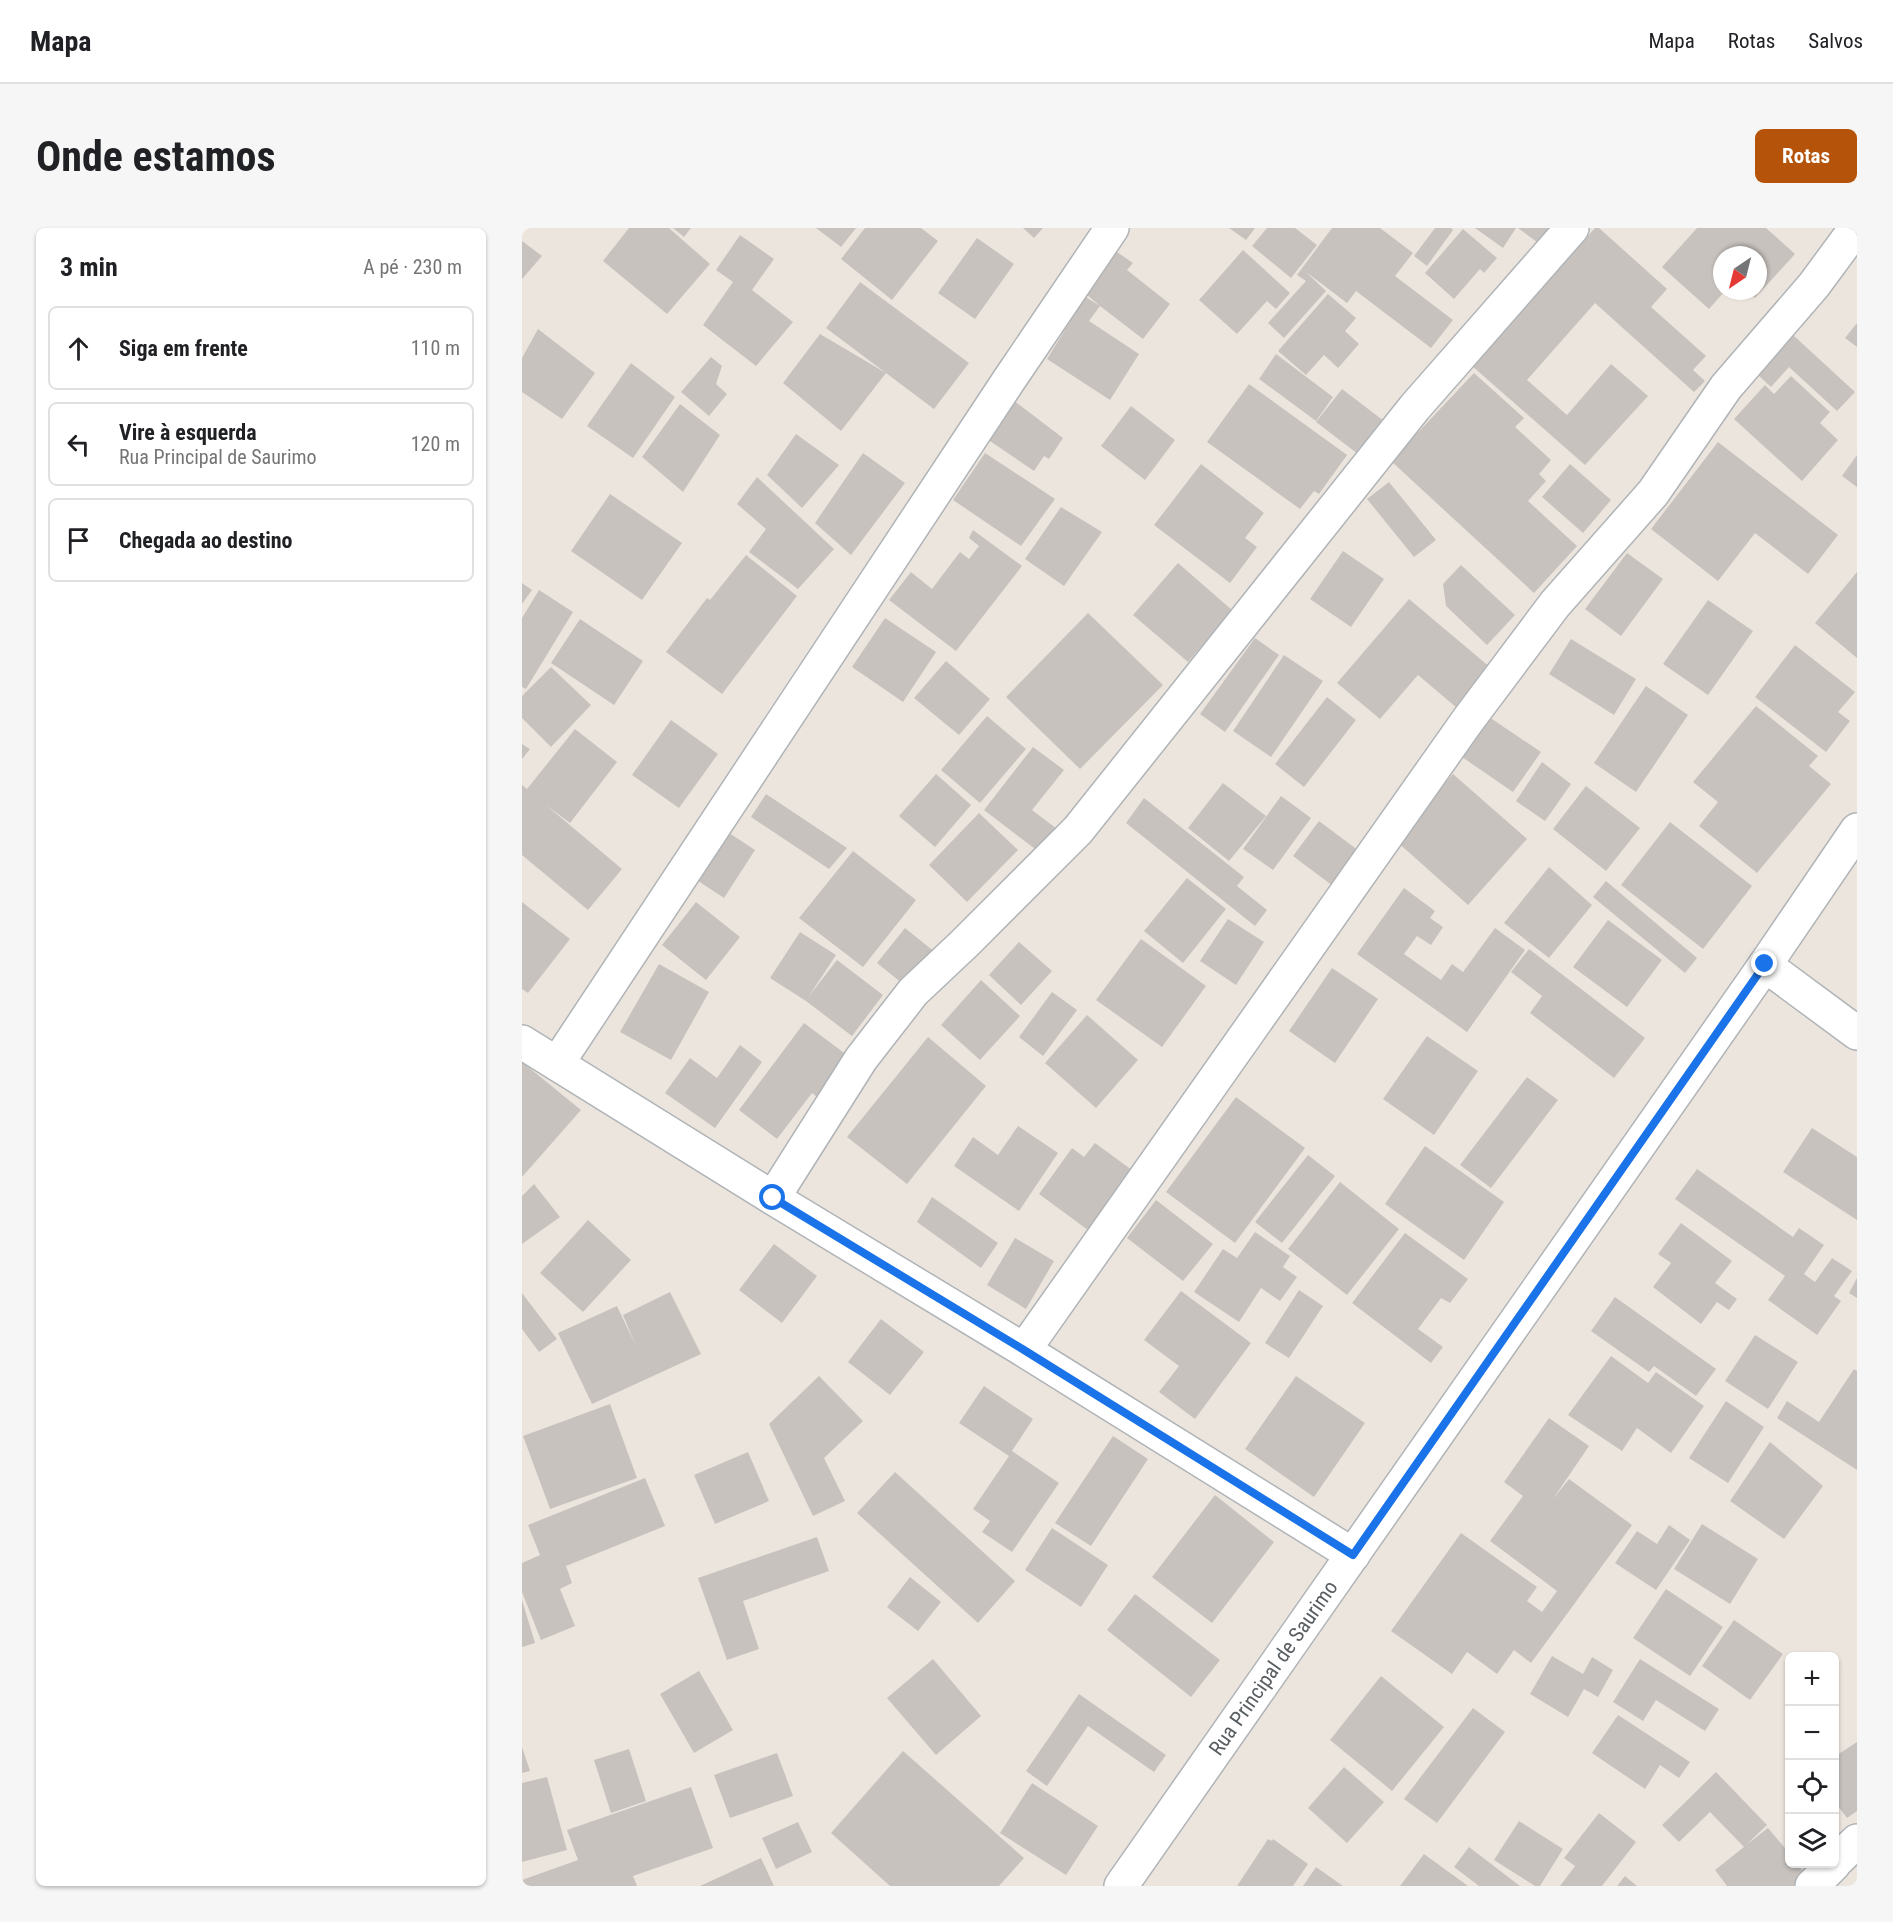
<!DOCTYPE html>
<html lang="pt">
<head>
<meta charset="utf-8">
<style>
  body { margin:0; font-family:"Roboto Condensed",sans-serif; background:#f6f6f6; color:#202124 }
  .controls { position:absolute; right:18px; bottom:18px; display:grid; overflow:hidden; border-radius:9px; box-shadow:0 2px 4px #0004 }
  .controls button { width:54px; height:54px; display:grid; place-items:center; padding:0; border:0; border-bottom:2px solid #e0e0e0; background:#fff; color:#202124; font:30px sans-serif }
  .compass { position:absolute; left:1191px; top:18px; width:54px; height:54px; border-radius:50%; background:#fff; box-shadow:0 2px 4px #0004; rotate:215deg }
  .stop { position:absolute; width:18px; height:18px; margin:-14px; border:4px solid #1a73e8; border-radius:50%; background:#fff }
  .stop.end { background:#1a73e8; border-color:#fff; box-shadow:0 2px 6px #0008 }
  .list { margin:0; padding:0; list-style:none }
  h2 { display:flex; justify-content:space-between; align-items:center; height:78px; margin:0; padding:0 24px; font-size:26px }
  h2 small { font-size:20px; font-weight:400; color:#757577 }
  .list li { display:grid; grid-template-columns:39px 1fr auto; gap:18px; align-items:center; box-sizing:border-box; height:84px; margin:0 12px 12px; padding:0 12px; border:2px solid #e0e0e0; border-radius:9px }
  .list b { display:block; font-size:22px; white-space:nowrap }
  .list p { margin:0; font-size:20px; white-space:nowrap; color:#757577 }
  .list em { font-size:20px; font-style:normal; color:#757577 }
  .icon { flex:none; width:33px; height:33px; fill:none; stroke:currentColor; stroke-width:2; stroke-linecap:round; stroke-linejoin:round }
  .map { position:relative; flex:none; width:1335px; height:1658px; overflow:hidden; border-radius:9px }
  header { display:flex; align-items:center; gap:36px; box-sizing:border-box; height:84px; padding:0 30px; background:#fff; border-bottom:2px solid #e0e0e0 }
  header strong { font-size:28px }
  nav { display:flex; gap:33px; margin-inline-start:auto; font-size:21px }
  .intro { display:flex; align-items:center; justify-content:space-between; box-sizing:border-box; height:144px; padding:0 36px }
  h1 { margin:0; font-size:42px }
  .button { padding:15px 27px; border-radius:9px; background:#b45309; color:#fff; font-size:21px; font-weight:700 }
  main { display:flex; gap:36px; padding:0 36px }
  aside { flex:1; background:#fff; border-radius:9px; box-shadow:0 2px 4px #0004 }
  .map>svg:first-child { display:block }
  .building { fill:#c8c2be }
  .lines { fill:none; stroke-linecap:round; stroke-linejoin:round }
  .minor-casing { stroke:#b0b4b7; stroke-width:36 }
  .tertiary-casing { stroke:#b0b4b7; stroke-width:36 }
  .minor { stroke:#fff; stroke-width:33 }
  .tertiary { stroke:#fff; stroke-width:33 }
  .route { stroke:#1a73e8; stroke-width:8 }
  .labels { text-anchor:middle; dominant-baseline:central; stroke-width:5; stroke-linejoin:round; paint-order:stroke }
  .street-label { font-size:21px; fill:#585e61; stroke:#fff }
</style>
</head>
<body>
<header>
<strong>Mapa</strong>
<nav><a>Mapa</a><a>Rotas</a><a>Salvos</a></nav>
</header>
<div class="intro"><h1>Onde estamos</h1><a class="button">Rotas</a></div>
<main>
<aside>
<h2>3 min<small>A pé · 230 m</small></h2>
<ul class="list">
<li><svg class="icon" aria-label="ahead" viewBox="0 0 24 24"><path d="M12 20V5M6 11l6-6 6 6"/></svg><div><b>Siga em frente</b></div><em>110 m</em></li>
<li><svg class="icon" aria-label="left" viewBox="0 0 24 24"><path d="M17 20v-9H6M10 6l-5 5 5 5"/></svg><div><b>Vire à esquerda</b><p>Rua Principal de Saurimo</p></div><em>120 m</em></li>
<li><svg class="icon" aria-label="arrive" viewBox="0 0 24 24"><path d="M6 21V4h12l-3 4 3 4H6"/></svg><div><b>Chegada ao destino</b></div></li>
</ul>
</aside>
<div class="map">
<svg width="1335" height="1658" viewBox="0 0 1335 1658">
  <rect width="100%" height="100%" fill="#ece5de"/>
  <path class="building" d="M 107,0 L 147,0 L 188,36 L 145,86 L 81,33 Z
    M 151,0 L 169,0 L 162,9 Z
    M 294,0 L 334,0 L 319,19 Z
    M 343,0 L 399,0 L 416,13 L 370,72 L 319,31 Z
    M 501,0 L 521,0 L 512,10 Z
    M 707,0 L 733,0 L 724,12 Z
    M 745,0 L 773,0 L 795,17 L 769,50 L 730,18 Z
    M 810,0 L 858,0 L 891,25 L 873,48 L 931,92 L 909,120 L 834,63 L 825,75 L 784,44 L 804,63 L 762,110 L 746,95 L 784,53 L 775,47 Z
    M 913,0 L 929,0 L 931,2 L 905,38 L 892,28 Z
    M 953,0 L 994,0 L 981,20 Z
    M 996,0 L 1032,0 L 1019,17 Z
    M 1073,0 L 1077,0 L 1145,61 L 1129,79 L 1184,128 L 1171,142 L 1183,153 L 1172,164 L 1073,75 L 1005,152 L 1045,187 L 1089,136 L 1126,168 L 1063,237 L 950,138 Z
    M 1175,0 L 1244,0 L 1273,26 L 1233,70 L 1225,63 L 1236,63 L 1236,27 L 1200,27 L 1200,63 L 1203,63 L 1187,81 L 1140,39 Z
    M 941,1 L 975,30 L 962,45 L 958,41 L 932,71 L 903,45 Z
    M 218,7 L 252,31 L 230,62 L 271,94 L 234,138 L 181,97 L 211,54 L 194,42 Z
    M 455,10 L 492,36 L 453,91 L 416,65 Z
    M 0,13 L 20,28 L 0,51 Z
    M 721,22 L 768,65 L 754,81 L 745,73 L 715,106 L 677,72 Z
    M 595,24 L 611,35 L 605,42 L 648,76 L 621,111 L 578,78 L 567,93 L 617,126 L 588,172 L 525,131 L 554,84 L 552,83 L 543,56 L 578,78 L 563,65 Z
    M 338,54 L 447,135 L 412,181 L 304,100 Z
    M 806,66 L 834,90 L 823,103 L 837,116 L 816,140 L 802,127 L 784,147 L 756,123 Z
    M 1335,95 L 1335,119 L 1323,110 Z
    M 16,101 L 73,145 L 40,191 L 0,164 L 0,130 Z
    M 298,106 L 364,145 L 319,203 L 261,155 Z
    M 1271,107 L 1333,164 L 1315,183 L 1267,139 L 1249,159 L 1235,146 Z
    M 754,126 L 811,169 L 794,193 L 737,151 Z
    M 189,129 L 200,138 L 194,156 L 205,166 L 187,188 L 159,164 Z
    M 109,135 L 153,169 L 111,230 L 65,198 Z
    M 952,145 L 1002,190 L 993,199 L 1029,232 L 1017,246 L 1024,253 L 1006,273 L 1055,318 L 1012,365 L 869,233 Z
    M 1269,148 L 1308,184 L 1298,195 L 1316,212 L 1280,253 L 1212,191 L 1243,157 L 1252,166 Z
    M 727,156 L 825,227 L 797,266 L 792,263 L 778,281 L 685,214 Z
    M 820,161 L 862,193 L 836,226 L 794,194 Z
    M 491,172 L 541,210 L 527,231 L 522,228 L 512,243 L 465,211 Z
    M 158,176 L 198,207 L 161,264 L 120,229 Z
    M 609,178 L 653,212 L 623,252 L 579,218 Z
    M 274,206 L 317,237 L 280,280 L 245,247 Z
    M 1196,214 L 1316,307 L 1286,346 L 1233,305 L 1196,353 L 1129,301 Z
    M 341,225 L 383,255 L 329,327 L 293,295 Z
    M 463,225 L 533,271 L 499,318 L 431,272 Z
    M 1335,227 L 1335,259 L 1320,248 Z
    M 679,236 L 742,285 L 723,310 L 735,319 L 708,355 L 632,297 Z
    M 1048,236 L 1089,272 L 1061,305 L 1020,269 Z
    M 235,249 L 312,321 L 276,361 L 227,324 L 244,301 L 215,276 Z
    M 867,254 L 914,312 L 892,329 L 845,271 Z
    M 88,266 L 160,315 L 120,372 L 49,323 Z
    M 539,279 L 580,304 L 542,358 L 503,331 Z
    M 451,302 L 500,338 L 434,423 L 367,372 L 389,344 L 410,361 L 438,324 L 447,331 L 457,318 L 447,310 Z
    M 821,323 L 862,351 L 829,399 L 788,371 Z
    M 1105,325 L 1141,351 L 1099,408 L 1063,381 Z
    M 224,327 L 275,368 L 200,466 L 144,424 L 185,370 L 188,372 Z
    M 656,335 L 710,382 L 666,434 L 611,387 Z
    M 939,337 L 993,387 L 965,417 L 924,378 L 921,356 Z
    M 1335,344 L 1335,430 L 1293,395 Z
    M 0,355 L 10,362 L 0,376 Z
    M 17,362 L 51,384 L 4,461 L 0,459 L 0,390 Z
    M 887,371 L 969,440 L 935,480 L 896,447 L 858,491 L 815,455 Z
    M 1186,372 L 1231,403 L 1186,467 L 1141,436 Z
    M 566,385 L 641,457 L 558,541 L 484,469 Z
    M 363,390 L 414,424 L 381,474 L 330,439 Z
    M 58,391 L 121,433 L 92,477 L 29,435 Z
    M 733,410 L 757,427 L 703,504 L 678,486 Z
    M 1049,411 L 1114,451 L 1092,487 L 1027,446 Z
    M 1273,417 L 1333,464 L 1316,484 L 1328,493 L 1304,524 L 1233,469 Z
    M 762,427 L 801,453 L 749,529 L 711,503 Z
    M 424,433 L 468,471 L 437,507 L 392,470 Z
    M 29,439 L 69,477 L 29,519 L 0,490 L 0,468 Z
    M 1124,458 L 1166,487 L 1114,564 L 1072,535 Z
    M 805,469 L 834,492 L 782,559 L 753,536 Z
    M 1234,478 L 1296,528 L 1287,538 L 1309,556 L 1235,645 L 1177,598 L 1196,574 L 1171,554 Z
    M 465,488 L 504,521 L 458,575 L 419,542 Z
    M 967,489 L 1019,524 L 991,564 L 940,529 Z
    M 149,492 L 196,526 L 157,580 L 110,547 Z
    M 53,501 L 95,534 L 48,595 L 24,577 L 100,641 L 66,682 L 0,627 L 0,557 L 5,561 Z
    M 0,516 L 8,521 L 0,531 Z
    M 511,519 L 542,542 L 510,582 L 535,601 L 517,624 L 462,582 Z
    M 1020,534 L 1049,556 L 1023,593 L 994,573 Z
    M 414,546 L 449,577 L 413,619 L 377,588 Z
    M 931,546 L 1005,611 L 946,677 L 873,612 Z
    M 701,555 L 744,588 L 707,633 L 666,600 Z
    M 1064,558 L 1118,600 L 1084,643 L 1031,601 Z
    M 244,566 L 325,620 L 307,641 L 229,589 Z
    M 759,568 L 789,590 L 751,642 L 721,621 Z
    M 622,570 L 722,649 L 715,658 L 745,682 L 733,698 L 604,595 Z
    M 457,585 L 496,622 L 445,674 L 407,637 Z
    M 797,593 L 837,623 L 811,658 L 771,628 Z
    M 1148,594 L 1230,658 L 1181,721 L 1099,657 Z
    M 201,601 L 233,622 L 202,670 L 170,649 Z
    M 331,623 L 394,672 L 341,739 L 277,690 Z
    M 1027,639 L 1070,677 L 1027,730 L 982,695 Z
    M 665,650 L 704,681 L 661,735 L 622,703 Z
    M 1084,653 L 1175,730 L 1163,745 L 1071,669 Z
    M 882,660 L 913,683 L 908,690 L 921,699 L 909,717 L 895,708 L 882,726 L 919,752 L 930,736 L 941,744 L 973,700 L 1003,722 L 945,804 L 835,726 Z
    M 0,674 L 48,711 L 6,765 L 0,761 Z
    M 174,674 L 218,709 L 184,752 L 140,717 Z
    M 706,691 L 742,714 L 714,757 L 678,733 Z
    M 1086,692 L 1140,732 L 1105,779 L 1051,739 Z
    M 383,700 L 419,729 L 391,764 L 355,735 Z
    M 278,704 L 314,727 L 287,768 L 315,732 L 361,767 L 330,808 L 284,773 L 248,750 Z
    M 619,711 L 684,758 L 640,819 L 574,772 Z
    M 497,714 L 530,743 L 499,777 L 467,747 Z
    M 1007,721 L 1123,810 L 1092,850 L 1008,785 L 1020,768 L 989,744 Z
    M 137,736 L 187,764 L 149,832 L 98,804 Z
    M 810,740 L 856,771 L 813,835 L 767,803 Z
    M 459,752 L 498,788 L 458,832 L 419,797 Z
    M 530,764 L 555,782 L 521,828 L 497,809 Z
    M 565,787 L 616,832 L 574,880 L 523,835 Z
    M 282,795 L 325,827 L 295,869 L 290,865 L 255,911 L 217,882 Z
    M 905,808 L 956,843 L 912,907 L 861,871 Z
    M 406,809 L 464,858 L 385,956 L 325,909 Z
    M 218,817 L 240,834 L 193,900 L 143,865 L 168,830 L 195,850 Z
    M 0,834 L 59,882 L 0,949 Z
    M 1005,849 L 1036,872 L 969,960 L 938,937 Z
    M 714,869 L 783,920 L 713,1015 L 644,964 Z
    M 496,898 L 536,925 L 497,983 L 432,938 L 451,909 L 476,927 Z
    M 1290,900 L 1335,929 L 1335,992 L 1261,944 Z
    M 573,915 L 614,945 L 570,1005 L 517,966 L 550,920 L 562,929 Z
    M 903,918 L 982,974 L 942,1032 L 863,976 Z
    M 786,927 L 813,948 L 760,1015 L 733,994 Z
    M 1175,941 L 1271,1009 L 1277,1000 L 1302,1017 L 1282,1046 L 1293,1054 L 1310,1030 L 1330,1043 L 1312,1068 L 1319,1073 L 1295,1107 L 1246,1072 L 1263,1048 L 1153,971 Z
    M 818,954 L 877,1001 L 825,1067 L 766,1021 Z
    M 12,956 L 38,989 L 0,1016 L 0,968 Z
    M 410,969 L 476,1015 L 459,1040 L 395,994 Z
    M 634,972 L 691,1016 L 661,1053 L 605,1010 Z
    M 66,992 L 109,1032 L 61,1084 L 18,1045 Z
    M 1159,995 L 1210,1033 L 1193,1055 L 1215,1071 L 1207,1082 L 1195,1074 L 1179,1096 L 1131,1059 L 1149,1035 L 1136,1026 Z
    M 733,1004 L 768,1028 L 761,1039 L 775,1049 L 758,1073 L 739,1060 L 717,1094 L 672,1064 L 701,1021 L 715,1030 Z
    M 883,1005 L 946,1051 L 928,1075 L 919,1070 L 896,1101 L 921,1119 L 909,1135 L 830,1075 Z
    M 493,1010 L 532,1033 L 504,1081 L 465,1057 Z
    M 252,1016 L 295,1048 L 260,1095 L 217,1062 Z
    M 1335,1050 L 1335,1070 L 1327,1065 Z
    M 777,1062 L 801,1078 L 767,1130 L 743,1115 Z
    M 659,1063 L 729,1115 L 673,1191 L 637,1164 L 657,1138 L 622,1112 Z
    M 148,1064 L 179,1126 L 70,1176 L 36,1105 L 95,1078 L 113,1116 L 101,1087 Z
    M 0,1065 L 35,1111 L 17,1124 L 0,1101 Z
    M 1093,1069 L 1194,1141 L 1174,1168 L 1132,1138 L 1127,1144 L 1069,1103 Z
    M 359,1091 L 402,1124 L 368,1167 L 326,1134 Z
    M 1233,1107 L 1276,1134 L 1246,1181 L 1203,1153 Z
    M 1089,1128 L 1126,1155 L 1134,1144 L 1182,1178 L 1149,1225 L 1115,1200 L 1100,1223 L 1046,1187 Z
    M 1332,1141 L 1335,1143 L 1335,1242 L 1255,1190 L 1265,1173 L 1297,1194 Z
    M 297,1148 L 341,1193 L 302,1230 L 323,1273 L 291,1288 L 247,1196 Z
    M 774,1148 L 843,1195 L 792,1269 L 723,1221 Z
    M 462,1158 L 511,1191 L 490,1223 L 537,1255 L 490,1324 L 460,1304 L 468,1293 L 451,1281 L 487,1228 L 437,1195 Z
    M 1204,1173 L 1242,1199 L 1206,1255 L 1167,1230 Z
    M 88,1176 L 115,1250 L 28,1281 L 1,1208 Z
    M 1027,1190 L 1067,1218 L 1031,1271 L 1047,1251 L 1110,1297 L 1009,1435 L 992,1422 L 975,1446 L 945,1424 L 930,1446 L 869,1403 L 939,1305 L 1015,1359 L 1005,1373 L 1020,1384 L 1035,1363 L 968,1313 L 1001,1268 L 982,1254 Z
    M 591,1208 L 626,1231 L 569,1318 L 533,1295 Z
    M 1248,1214 L 1301,1258 L 1262,1311 L 1208,1273 Z
    M 226,1224 L 247,1273 L 193,1296 L 172,1247 Z
    M 373,1244 L 493,1353 L 456,1395 L 335,1285 Z
    M 123,1250 L 143,1298 L 44,1338 L 50,1355 L 38,1361 L 53,1398 L 19,1412 L 0,1364 L 0,1335 L 18,1327 L 6,1297 Z
    M 693,1267 L 752,1314 L 690,1395 L 630,1349 Z
    M 1180,1296 L 1236,1331 L 1208,1376 L 1152,1341 Z
    M 1147,1297 L 1168,1312 L 1134,1362 L 1093,1335 L 1115,1303 L 1135,1316 Z
    M 530,1300 L 586,1337 L 559,1379 L 503,1342 Z
    M 295,1309 L 307,1343 L 221,1373 L 237,1421 L 205,1432 L 176,1350 Z
    M 388,1349 L 419,1374 L 396,1403 L 365,1379 Z
    M 1144,1361 L 1201,1399 L 1168,1448 L 1111,1410 Z
    M 613,1366 L 698,1432 L 669,1469 L 585,1402 Z
    M 0,1372 L 13,1415 L 0,1419 Z
    M 1212,1392 L 1261,1426 L 1228,1472 L 1180,1438 Z
    M 1030,1428 L 1061,1446 L 1070,1429 L 1091,1442 L 1076,1469 L 1062,1461 L 1046,1489 L 1008,1466 Z
    M 411,1431 L 459,1488 L 414,1527 L 365,1470 Z
    M 1118,1431 L 1197,1481 L 1183,1503 L 1134,1472 L 1121,1493 L 1091,1474 Z
    M 177,1443 L 211,1502 L 172,1525 L 138,1466 Z
    M 859,1448 L 922,1499 L 870,1563 L 808,1512 Z
    M 557,1466 L 644,1527 L 632,1544 L 566,1498 L 525,1558 L 504,1543 Z
    M 951,1480 L 983,1504 L 915,1595 L 882,1571 Z
    M 1096,1487 L 1168,1534 L 1157,1550 L 1138,1537 L 1123,1561 L 1070,1525 Z
    M 1335,1514 L 1335,1583 L 1325,1590 L 1312,1573 L 1312,1529 Z
    M 0,1519 L 8,1543 L 0,1545 Z
    M 107,1521 L 124,1573 L 89,1585 L 72,1532 Z
    M 381,1523 L 502,1630 L 477,1658 L 368,1658 L 309,1605 Z
    M 255,1525 L 271,1568 L 208,1590 L 192,1547 Z
    M 822,1539 L 862,1574 L 825,1615 L 786,1580 Z
    M 1194,1544 L 1245,1597 L 1224,1617 L 1246,1600 L 1268,1626 L 1268,1636 L 1275,1636 L 1287,1651 L 1278,1658 L 1205,1658 L 1193,1642 L 1222,1619 L 1188,1584 L 1157,1614 L 1140,1597 Z
    M 25,1549 L 45,1622 L 0,1634 L 0,1555 Z
    M 510,1555 L 576,1598 L 544,1647 L 478,1605 Z
    M 169,1559 L 191,1620 L 111,1648 L 115,1658 L 2,1658 L 0,1652 L 56,1632 L 45,1602 Z
    M 1077,1585 L 1114,1614 L 1080,1658 L 1038,1658 L 1053,1638 L 1042,1630 Z
    M 997,1593 L 1041,1621 L 1018,1658 L 1013,1658 L 972,1632 Z
    M 276,1594 L 290,1624 L 254,1641 L 240,1610 Z
    M 746,1611 L 750,1613 L 751,1611 L 786,1636 L 771,1658 L 715,1658 Z
    M 947,1619 L 998,1658 L 957,1658 L 932,1639 Z
    M 902,1626 L 946,1658 L 878,1658 Z
    M 239,1630 L 252,1658 L 178,1658 Z
    M 794,1639 L 821,1658 L 781,1658 Z
    M 1103,1648 L 1115,1658 L 1095,1658 Z"/>
  <g class="lines">
    <g class="minor-casing">
      <path id="minor" d="M 1243,737 L 1335,805
        M 0,814 L 251,970 L 502,1122 L 831,1327
        M 35,836 L 487,152 L 590,0
        M 251,970 L 339,831 L 391,764 L 443,715 L 556,602 L 893,179 L 1050,0
        M 502,1122 L 946,492 L 1033,376 L 1131,265 L 1204,159 L 1292,57 L 1334,0
        M 1312,1635 L 1335,1613
        M 1290,1658 L 1312,1636"/>
    </g>
    <g class="tertiary-casing">
      <g id="tertiary">
        <path id="s1" d="M 599,1658 L 1243,737 L 1335,602"/>
      </g>
    </g>
    <use href="#minor" class="minor"/>
    <use href="#tertiary" class="tertiary"/>
  </g>
  <g class="lines">
    <path class="route" d="M 251,970 L 502,1122 L 831,1327 L 1243,736"/>
  </g>
  <g class="labels">
    <g class="street-label">
      <text stroke="none"><textPath href="#s1" startOffset="266">Rua Principal de Saurimo</textPath></text>
    </g>
  </g>
</svg>
<div class="controls">
<button>+</button>
<button>−</button>
<button><svg class="icon" aria-label="locate" viewBox="0 0 24 24"><circle cx="12" cy="12" r="6"/><path d="M12 2v4M12 18v4M2 12h4M18 12h4"/></svg></button>
<button><svg class="icon" aria-label="layers" viewBox="0 0 24 24"><path d="M12 4l9 5-9 5-9-5zM3 14l9 5 9-5"/></svg></button>
</div>
<svg class="compass" viewBox="-18 -18 36 36"><path d="M0-13l5 13h-10z" fill="#e53935"/><path d="M0 13l5-13h-10z" fill="#757577"/></svg>
<div class="stop" style="left:251px;top:970px"></div>
<div class="stop end" style="left:1243px;top:736px"></div>
</div>
</main>
</body>
</html>
